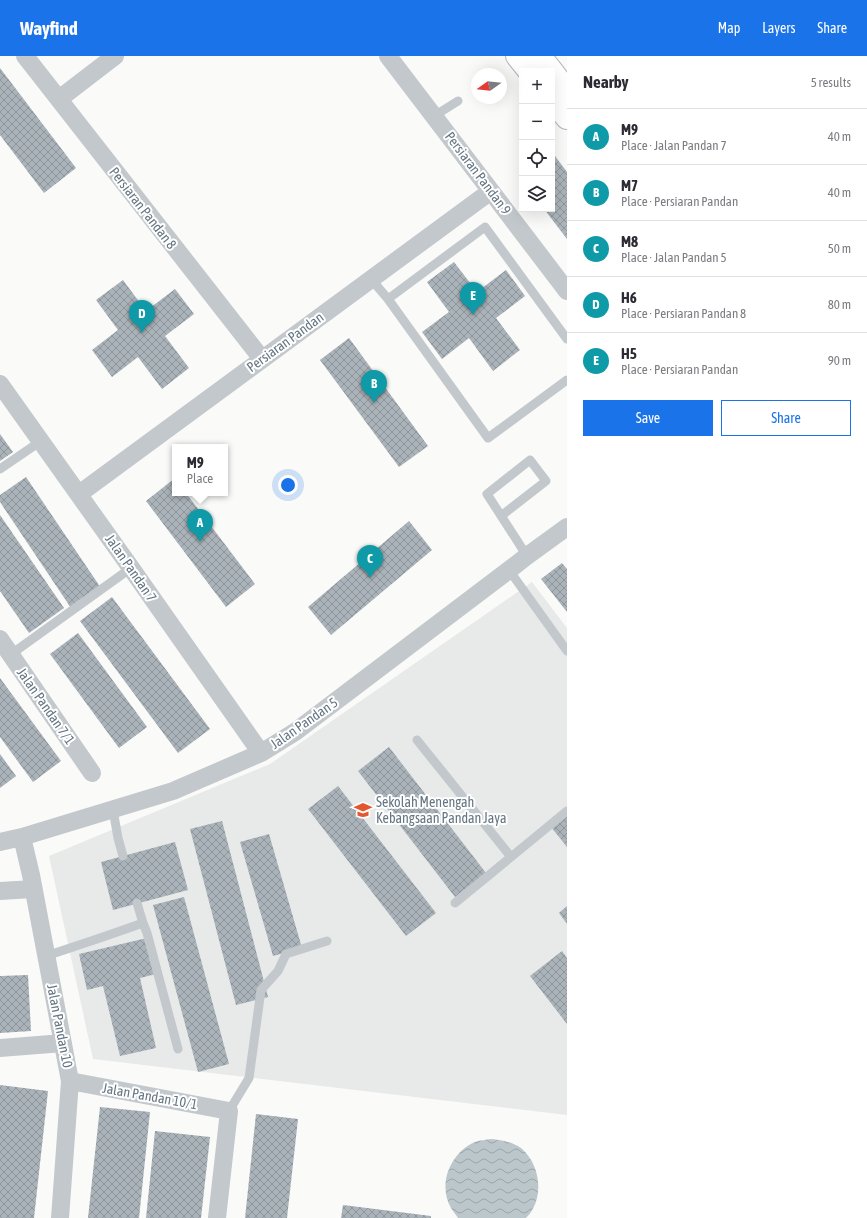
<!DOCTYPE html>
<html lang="en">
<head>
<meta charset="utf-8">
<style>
  body { margin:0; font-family:"Asap Condensed",sans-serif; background:#f7f7f7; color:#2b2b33 }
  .controls { position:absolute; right:12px; top:12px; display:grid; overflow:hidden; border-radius:0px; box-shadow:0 4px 16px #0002 }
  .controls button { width:36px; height:36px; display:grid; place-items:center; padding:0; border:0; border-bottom:1px solid #e1e1e2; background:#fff; color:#2b2b33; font:20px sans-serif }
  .compass { position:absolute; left:471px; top:12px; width:36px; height:36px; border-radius:50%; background:#fff; box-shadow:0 4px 16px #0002; rotate:255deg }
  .you { position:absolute; left:288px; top:429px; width:14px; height:14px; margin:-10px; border:3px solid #fff; border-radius:50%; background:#1a73e8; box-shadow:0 0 0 6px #1a73e833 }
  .badge { display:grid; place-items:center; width:26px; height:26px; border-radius:50%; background:#1a73e8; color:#fff; font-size:13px; font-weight:700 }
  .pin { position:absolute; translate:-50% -33px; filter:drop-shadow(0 1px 2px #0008) }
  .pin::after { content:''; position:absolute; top:21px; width:14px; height:12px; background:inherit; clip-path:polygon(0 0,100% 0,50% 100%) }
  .popup { position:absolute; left:172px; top:388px; width:56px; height:52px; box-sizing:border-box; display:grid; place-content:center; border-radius:0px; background:#fff; filter:drop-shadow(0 1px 3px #0005); font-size:13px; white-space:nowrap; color:#7c7c81 }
  .popup b { font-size:15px; color:#2b2b33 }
  .popup::after { content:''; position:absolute; left:50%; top:100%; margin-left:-8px; border:8px solid transparent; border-top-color:#fff }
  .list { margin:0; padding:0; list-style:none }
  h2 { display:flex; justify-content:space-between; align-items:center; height:52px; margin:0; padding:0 16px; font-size:17px }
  h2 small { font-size:13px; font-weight:400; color:#7c7c81 }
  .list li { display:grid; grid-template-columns:26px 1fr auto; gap:12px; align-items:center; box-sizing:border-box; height:56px; padding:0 16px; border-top:1px solid #e1e1e2 }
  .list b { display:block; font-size:15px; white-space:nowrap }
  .list p { margin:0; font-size:13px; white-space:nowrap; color:#7c7c81 }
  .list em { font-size:13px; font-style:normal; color:#7c7c81 }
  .actions { display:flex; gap:8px; padding:12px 16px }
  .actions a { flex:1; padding:9px 0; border:1px solid #1a73e8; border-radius:0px; text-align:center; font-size:14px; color:#1a73e8 }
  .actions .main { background:#1a73e8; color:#fff }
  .icon { flex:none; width:22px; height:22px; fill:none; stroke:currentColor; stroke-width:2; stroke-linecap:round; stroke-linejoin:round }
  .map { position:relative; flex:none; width:567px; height:1162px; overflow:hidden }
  header { display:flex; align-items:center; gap:24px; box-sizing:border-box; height:56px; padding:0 20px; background:#1a73e8; color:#fff }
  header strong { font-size:19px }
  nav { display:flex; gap:22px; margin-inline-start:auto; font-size:14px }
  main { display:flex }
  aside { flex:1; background:#fff }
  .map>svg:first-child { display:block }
  .built { fill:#e8e9e9 }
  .water { fill:url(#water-waves) }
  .building { fill:url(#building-cross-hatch) }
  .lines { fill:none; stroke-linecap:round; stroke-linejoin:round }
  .secondary-casing { stroke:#b3babf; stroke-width:24 }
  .motorway-casing { stroke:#b4b9bd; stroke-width:24 }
  .service { stroke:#c3c8cc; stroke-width:9 }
  .minor { stroke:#c3c8cc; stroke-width:18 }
  .secondary { stroke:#fff; stroke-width:22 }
  .motorway { stroke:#fff; stroke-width:22 }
  .labels { text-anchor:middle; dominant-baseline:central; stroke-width:4; stroke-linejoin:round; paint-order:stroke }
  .street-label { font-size:14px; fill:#657683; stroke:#fff }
  .poi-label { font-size:14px; fill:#657683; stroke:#fff; text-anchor:start }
</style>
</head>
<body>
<header>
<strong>Wayfind</strong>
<nav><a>Map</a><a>Layers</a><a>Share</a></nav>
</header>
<main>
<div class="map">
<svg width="567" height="1162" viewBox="0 0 567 1162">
  <defs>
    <pattern id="water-waves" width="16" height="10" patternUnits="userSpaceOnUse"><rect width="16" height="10" fill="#bbc7cb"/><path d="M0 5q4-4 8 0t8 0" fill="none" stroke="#9ca6aa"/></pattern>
    <pattern id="building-cross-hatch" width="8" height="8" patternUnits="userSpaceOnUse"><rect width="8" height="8" fill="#aab3b9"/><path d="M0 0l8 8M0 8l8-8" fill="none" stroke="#8e969c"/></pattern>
  </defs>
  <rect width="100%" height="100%" fill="#fafaf8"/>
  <path class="built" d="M 532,526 L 567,572 L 567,1059 L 93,1003 L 49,800 L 270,708 Z"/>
  <path class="water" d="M 491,1083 C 501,1084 512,1086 521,1092 C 541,1109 545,1143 526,1162 L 458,1162 C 456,1159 453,1155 451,1152 C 437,1128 451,1096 475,1086 C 480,1084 486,1084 491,1083 Z"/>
  <path class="building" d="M 0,12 L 76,112 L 44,137 L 0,79 Z
    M 552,96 L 567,116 L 567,183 L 544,153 L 552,153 Z
    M 454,206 L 477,236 L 506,214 L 525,240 L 496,262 L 520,294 L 493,315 L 469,282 L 442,303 L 422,276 L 449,256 L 427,226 Z
    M 123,224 L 146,255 L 175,233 L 194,258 L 165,280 L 189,312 L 162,333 L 138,301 L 112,321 L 92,294 L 118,274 L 96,244 Z
    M 349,282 L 428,390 L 399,411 L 320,304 Z
    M 0,378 L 13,396 L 0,405 Z
    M 26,421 L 101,532 L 71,552 L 0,446 L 0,439 Z
    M 175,422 L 175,437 L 186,437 L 255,528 L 226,551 L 146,445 Z
    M 0,459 L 64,552 L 29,577 L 0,535 Z
    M 409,465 L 432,494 L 331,579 L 308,551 Z
    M 562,507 L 567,513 L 567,556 L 541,523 Z
    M 112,541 L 210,673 L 178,697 L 80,565 Z
    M 78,577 L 147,671 L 119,692 L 50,598 Z
    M 0,622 L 61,705 L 33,726 L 0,681 Z
    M 389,691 L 486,817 L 455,841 L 358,715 Z
    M 0,698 L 16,720 L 0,732 Z
    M 338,730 L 436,857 L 406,880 L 308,753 Z
    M 567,759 L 567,791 L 551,771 Z
    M 222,765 L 268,941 L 236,949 L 190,773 Z
    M 269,778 L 302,892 L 273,900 L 240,786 Z
    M 175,786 L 188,834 L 113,854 L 101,806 Z
    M 184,841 L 229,1008 L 198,1016 L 153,849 Z
    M 567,850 L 567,868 L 559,857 Z
    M 147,882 L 156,918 L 140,922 L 156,992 L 120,1000 L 103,930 L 87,934 L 79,898 Z
    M 562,895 L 567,902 L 567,968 L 530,920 Z
    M 28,919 L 31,975 L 0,977 L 0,920 Z
    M 0,1029 L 48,1035 L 34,1162 L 0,1162 Z
    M 100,1051 L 150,1056 L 139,1162 L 88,1162 Z
    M 256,1058 L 298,1063 L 287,1162 L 245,1162 Z
    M 155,1075 L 210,1081 L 201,1162 L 146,1162 Z
    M 343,1149 L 431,1160 L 431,1162 L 341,1162 Z"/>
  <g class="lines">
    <g class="secondary-casing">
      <path id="secondary" d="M 517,0 L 529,15
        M 552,44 L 567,62"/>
    </g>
    <g class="motorway-casing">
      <path id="motorway" d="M 540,0 L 552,15
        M 552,15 L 567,35"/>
    </g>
    <path class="service" d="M 434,60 L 458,45
      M 371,223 L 388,243 L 488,382 L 567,324
      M 388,243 L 485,171 L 567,283
      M 0,413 L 41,385
      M 501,460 L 546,425 L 530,404 L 487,438 L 527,500
      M 509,514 L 567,595
      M 10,599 L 131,512
      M 417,684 L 511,801
      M 113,754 L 118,782 L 123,800
      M 455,847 L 567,755
      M 143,867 L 147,877 L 178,993
      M 46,900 L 100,882 L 143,867 L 137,847
      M 229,1055 L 249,1022 L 261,934 L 278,915 L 286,898 L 327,885"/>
    <path class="minor" d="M 25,0 L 262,303
      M 388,0 L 567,235
      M 59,43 L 115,0
      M 0,328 L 131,512 L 261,697
      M 79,438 L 491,135
      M 0,583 L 92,717
      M 22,781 L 31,819 L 70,1025 L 60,1162
      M 0,786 L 22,781 L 173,735 L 261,697 L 295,676 L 509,514 L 527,500 L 567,471
      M 0,835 L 33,833
      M 0,992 L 63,987
      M 70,1025 L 229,1055 L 217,1162"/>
    <use href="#secondary" class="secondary"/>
    <use href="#motorway" class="motorway"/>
  </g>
  <defs>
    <g id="school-bare" transform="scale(1.38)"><path d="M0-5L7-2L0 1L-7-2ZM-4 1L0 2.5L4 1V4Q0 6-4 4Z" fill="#e4572e" stroke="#fff" stroke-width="2.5" paint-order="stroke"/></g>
  </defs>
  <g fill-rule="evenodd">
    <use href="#school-bare" x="363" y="754"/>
  </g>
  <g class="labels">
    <g class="street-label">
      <text transform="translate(478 117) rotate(53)">Persiaran Pandan 9</text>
      <text transform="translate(143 152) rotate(52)">Persiaran Pandan 8</text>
      <text transform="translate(285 286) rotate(-36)">Persiaran Pandan</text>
      <text transform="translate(131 512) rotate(55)">Jalan Pandan 7</text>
      <text transform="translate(46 650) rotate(55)">Jalan Pandan 7/1</text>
      <text transform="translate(304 667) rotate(-35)">Jalan Pandan 5</text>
      <text transform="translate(60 970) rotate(79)">Jalan Pandan 10</text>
      <text transform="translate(150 1040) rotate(10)">Jalan Pandan 10/1</text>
    </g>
    <g class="poi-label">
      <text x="376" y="746">Sekolah Menengah<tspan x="376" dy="16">Kebangsaan Pandan Jaya</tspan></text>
    </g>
  </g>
</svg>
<div class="controls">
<button>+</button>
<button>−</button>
<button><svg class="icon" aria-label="locate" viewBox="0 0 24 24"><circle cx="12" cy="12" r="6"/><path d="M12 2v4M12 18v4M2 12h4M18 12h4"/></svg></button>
<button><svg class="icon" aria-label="layers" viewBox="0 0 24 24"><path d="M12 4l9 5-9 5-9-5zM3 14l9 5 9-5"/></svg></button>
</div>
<svg class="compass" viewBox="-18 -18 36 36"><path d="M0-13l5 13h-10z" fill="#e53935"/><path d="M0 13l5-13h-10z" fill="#7c7c81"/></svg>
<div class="you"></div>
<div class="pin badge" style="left:200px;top:486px;background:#0f9aa8">A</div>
<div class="popup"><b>M9</b>Place</div>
<div class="pin badge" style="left:374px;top:347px;background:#0f9aa8">B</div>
<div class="pin badge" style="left:370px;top:522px;background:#0f9aa8">C</div>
<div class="pin badge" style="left:142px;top:277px;background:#0f9aa8">D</div>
<div class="pin badge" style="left:473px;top:259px;background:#0f9aa8">E</div>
</div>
<aside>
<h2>Nearby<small>5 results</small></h2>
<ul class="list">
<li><span class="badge" style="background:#0f9aa8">A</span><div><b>M9</b><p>Place · Jalan Pandan 7</p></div><em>40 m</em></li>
<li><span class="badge" style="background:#0f9aa8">B</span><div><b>M7</b><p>Place · Persiaran Pandan</p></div><em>40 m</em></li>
<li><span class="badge" style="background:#0f9aa8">C</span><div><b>M8</b><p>Place · Jalan Pandan 5</p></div><em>50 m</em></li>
<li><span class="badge" style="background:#0f9aa8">D</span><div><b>H6</b><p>Place · Persiaran Pandan 8</p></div><em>80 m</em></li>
<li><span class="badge" style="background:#0f9aa8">E</span><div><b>H5</b><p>Place · Persiaran Pandan</p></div><em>90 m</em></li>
</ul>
<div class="actions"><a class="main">Save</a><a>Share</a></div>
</aside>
</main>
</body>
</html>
